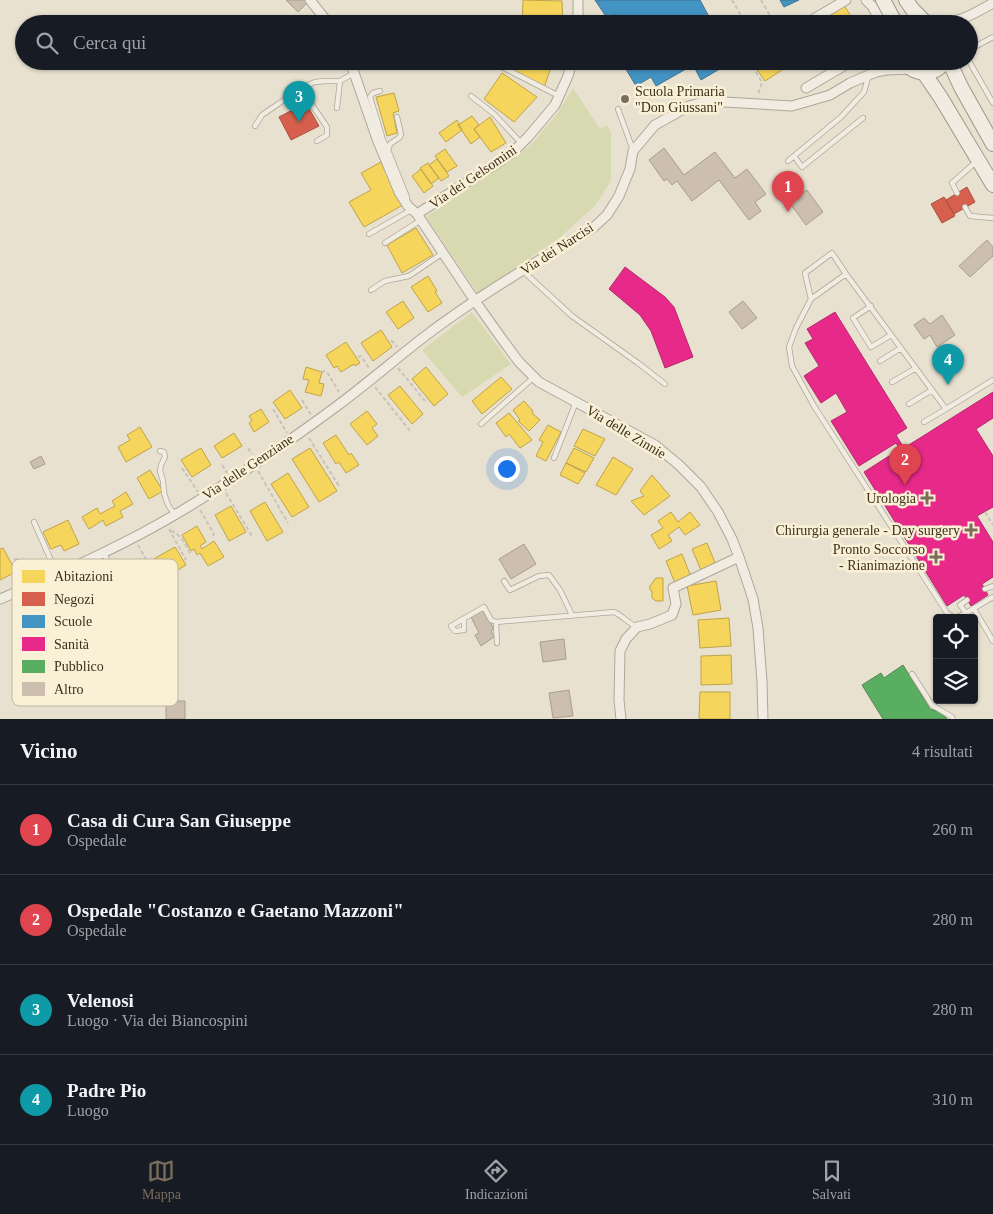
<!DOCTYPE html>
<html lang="it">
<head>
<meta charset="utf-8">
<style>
  body { margin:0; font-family:Georgia,serif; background:#242831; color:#f1f3f6 }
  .controls { position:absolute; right:15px; bottom:15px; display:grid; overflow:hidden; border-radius:5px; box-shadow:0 1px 4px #0004 }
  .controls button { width:45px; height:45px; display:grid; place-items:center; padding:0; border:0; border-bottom:1px solid #363941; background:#171b24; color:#f1f3f6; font:25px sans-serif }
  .you { position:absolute; left:506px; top:468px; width:18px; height:18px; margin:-12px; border:4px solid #fff; border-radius:50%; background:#1a73e8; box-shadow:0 0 0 8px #1a73e833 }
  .badge { display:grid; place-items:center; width:32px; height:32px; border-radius:50%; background:#7a6d5c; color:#fff; font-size:16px; font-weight:700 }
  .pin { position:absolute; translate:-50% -41px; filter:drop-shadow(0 1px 2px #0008) }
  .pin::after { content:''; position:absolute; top:26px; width:18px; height:15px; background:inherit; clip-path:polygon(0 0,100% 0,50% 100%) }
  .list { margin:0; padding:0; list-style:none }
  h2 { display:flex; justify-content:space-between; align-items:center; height:65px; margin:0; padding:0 20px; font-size:21px }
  h2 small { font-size:16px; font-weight:400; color:#9ea1a6 }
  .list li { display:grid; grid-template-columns:32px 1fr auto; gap:15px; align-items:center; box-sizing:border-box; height:90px; padding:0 20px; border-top:1px solid #363941 }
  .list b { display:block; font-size:19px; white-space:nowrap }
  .list p { margin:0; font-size:16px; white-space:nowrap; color:#9ea1a6 }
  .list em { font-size:16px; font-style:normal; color:#9ea1a6 }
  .icon { flex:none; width:28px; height:28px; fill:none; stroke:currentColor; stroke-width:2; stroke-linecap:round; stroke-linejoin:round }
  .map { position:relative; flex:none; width:993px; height:719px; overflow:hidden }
  .search { position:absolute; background:#171b24; box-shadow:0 1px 4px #0004; left:15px; right:15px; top:15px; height:55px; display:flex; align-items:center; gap:12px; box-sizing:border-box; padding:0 18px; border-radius:28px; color:#9ea1a6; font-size:19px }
  .sheet { height:425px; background:#171b24 }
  nav { display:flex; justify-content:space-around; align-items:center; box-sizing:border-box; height:70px; border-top:1px solid #363941; background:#171b24; font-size:14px; color:#9ea1a6 }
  nav a { display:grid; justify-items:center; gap:2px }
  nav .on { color:#7a6d5c }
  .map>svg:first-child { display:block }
  .green { fill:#d7d9b1 }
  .homes { fill:#f6d55c; stroke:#bfa349 }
  .shops { fill:#d6604d; stroke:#a8513f }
  .schools { fill:#4393c3; stroke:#427592 }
  .health { fill:#e7298a; stroke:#b42b6a }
  .public { fill:#5aae61; stroke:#52884d }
  .building { fill:#ccbfb0; stroke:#a99d8e }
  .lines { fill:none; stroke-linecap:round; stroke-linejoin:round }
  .service-casing { stroke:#aea698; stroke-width:6 }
  .minor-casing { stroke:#aea698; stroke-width:11 }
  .secondary-casing { stroke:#9d9588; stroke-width:16 }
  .path { stroke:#c9c3b8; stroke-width:2; stroke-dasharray:4 2.5; stroke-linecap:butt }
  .service { stroke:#f0ece2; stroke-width:4.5 }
  .minor { stroke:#f0ece2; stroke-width:9 }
  .secondary { stroke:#f0ece2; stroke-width:14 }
  .poi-dot { fill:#7a6d5c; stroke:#f9f0d6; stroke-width:2 }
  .labels { text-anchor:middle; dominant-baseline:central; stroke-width:5; stroke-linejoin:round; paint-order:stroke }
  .poi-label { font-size:14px; fill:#3e2f1e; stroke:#f9f0d6; text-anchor:end }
  .street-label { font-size:14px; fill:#3e2f1e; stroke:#f9f0d6 }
  .key { fill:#f9f0d6; stroke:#c1b69f; stroke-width:1 }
  .key-label { font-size:14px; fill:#3e2f1e }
</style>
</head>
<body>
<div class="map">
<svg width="993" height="719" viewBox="0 0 993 719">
  <rect width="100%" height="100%" fill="#e8e1d0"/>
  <path class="green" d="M 573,88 L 600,129 L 607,125 L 611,132 L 611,181 L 595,206 L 559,238 L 478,294 L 426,217 L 530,146 L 557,114 Z
    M 472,312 L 511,364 L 462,397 L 422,350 Z"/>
  <path class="homes" d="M 523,0 L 562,1 L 563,24 L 522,24 Z
    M 844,5 L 855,23 L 815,24 Z
    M 510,61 L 553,61 L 544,88 L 508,67 Z
    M 757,61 L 796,61 L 765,81 L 753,64 Z
    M 502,73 L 537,97 L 514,122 L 484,99 Z
    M 394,93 L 399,111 L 393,113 L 397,133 L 387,136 L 376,97 Z
    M 472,116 L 479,125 L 474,129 L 480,137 L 471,144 L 458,125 Z
    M 490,117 L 506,143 L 491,152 L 474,129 Z
    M 457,120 L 462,130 L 446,142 L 439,133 Z
    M 445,149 L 457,166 L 447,172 L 435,156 Z
    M 437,159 L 449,176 L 441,181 L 429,165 Z
    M 381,162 L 403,205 L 364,227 L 349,202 L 371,190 L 361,173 Z
    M 428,163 L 439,178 L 431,184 L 420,168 Z
    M 421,169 L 433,186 L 424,193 L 412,176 Z
    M 416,228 L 433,255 L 402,273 L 387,245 Z
    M 428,276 L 437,291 L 435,292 L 442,303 L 428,312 L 411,287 Z
    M 403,301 L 414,318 L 398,329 L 386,312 Z
    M 381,330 L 392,347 L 373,361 L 361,343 Z
    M 346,342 L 360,363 L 355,366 L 354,364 L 341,372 L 337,366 L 334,368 L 326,355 Z
    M 306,367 L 322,372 L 319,383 L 324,384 L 321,396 L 305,392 L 309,380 L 303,379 Z
    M 426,367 L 448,394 L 434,406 L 412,379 Z
    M 501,377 L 512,389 L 482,414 L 472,401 Z
    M 400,386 L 423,414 L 412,424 L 388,395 Z
    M 290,390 L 302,408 L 285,419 L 273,402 Z
    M 524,401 L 533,411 L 532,413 L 540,420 L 529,431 L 518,421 L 520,420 L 513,410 Z
    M 261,409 L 269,422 L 254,432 L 249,423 L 252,421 L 249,416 Z
    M 367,411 L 377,424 L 372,428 L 378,436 L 367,445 L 350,424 Z
    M 509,413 L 532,440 L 520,448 L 509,434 L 506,437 L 496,423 Z
    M 548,425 L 561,432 L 546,461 L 536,456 L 543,442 L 539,440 Z
    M 140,427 L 152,447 L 126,462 L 118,447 L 130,440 L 127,435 Z
    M 583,429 L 605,439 L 595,456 L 574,446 Z
    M 234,433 L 242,446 L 222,458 L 214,446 Z
    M 336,435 L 349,455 L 351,453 L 359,465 L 346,473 L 339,462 L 336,464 L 323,443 Z
    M 201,448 L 211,465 L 192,477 L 181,460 Z
    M 310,448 L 337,491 L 319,502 L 292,459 Z
    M 574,448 L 594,458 L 586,472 L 566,463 Z
    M 613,457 L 633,469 L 616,495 L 596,485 Z
    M 566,463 L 585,473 L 578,484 L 560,475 Z
    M 150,470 L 163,491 L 149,499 L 137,478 Z
    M 288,473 L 309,507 L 292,517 L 271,484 Z
    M 652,475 L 670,496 L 644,515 L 631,501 L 644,496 L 640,491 Z
    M 126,492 L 133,504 L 120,511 L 123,517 L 106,526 L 103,520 L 89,529 L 82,517 L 97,508 L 100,514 L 115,506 L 112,501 Z
    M 265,502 L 283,532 L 267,541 L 250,511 Z
    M 231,506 L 246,532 L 229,541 L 215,515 Z
    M 671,512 L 678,522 L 690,512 L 700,525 L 685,535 L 679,527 L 668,535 L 672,541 L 659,549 L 651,535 L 663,528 L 658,521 Z
    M 68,520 L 79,544 L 64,551 L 61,545 L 51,549 L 43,532 Z
    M 197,526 L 206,542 L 200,546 L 202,549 L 214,541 L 224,557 L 208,566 L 200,553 L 197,555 L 194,549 L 191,551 L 182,535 Z
    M 707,543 L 716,565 L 701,570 L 692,549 Z
    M 175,547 L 186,565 L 161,580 L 150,561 Z
    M 3,548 L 16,572 L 0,580 L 0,549 Z
    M 682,554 L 691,577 L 675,583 L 666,561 Z
    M 656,578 L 663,578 L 663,601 L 656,601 L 652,598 L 652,591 L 650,590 L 650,586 Z
    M 716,581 L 721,610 L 693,615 L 687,586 Z
    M 729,618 L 731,646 L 700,648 L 698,620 Z
    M 731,655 L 732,684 L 701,685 L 701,656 Z
    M 700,692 L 730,692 L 730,719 L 699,719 Z"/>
  <path class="shops" d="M 306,103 L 319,126 L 291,140 L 279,117 Z
    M 967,187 L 975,202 L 954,214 L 946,200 Z
    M 944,197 L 955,216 L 942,223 L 931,204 Z"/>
  <path class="schools" d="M 595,0 L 700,0 L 713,24 L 621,24 L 615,14 L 607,18 Z
    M 780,0 L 799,0 L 784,7 Z
    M 621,61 L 733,61 L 701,80 L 693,65 L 656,86 L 651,77 L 636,86 Z"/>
  <path class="health" d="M 625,267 L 665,297 L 674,307 L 693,357 L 665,368 L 651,331 L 640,315 L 609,289 Z
    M 835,312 L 907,428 L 896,435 L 904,448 L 993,392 L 993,418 L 976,429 L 993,456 L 993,507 L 977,516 L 993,542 L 993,577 L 982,584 L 988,595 L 971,606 L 964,595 L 947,606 L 864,472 L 900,449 L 896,443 L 859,466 L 831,421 L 847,412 L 836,393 L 821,403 L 804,376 L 819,366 L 805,343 L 813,339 L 807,329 Z"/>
  <path class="public" d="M 903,665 L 930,709 L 942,713 L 947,719 L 883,719 L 862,685 L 881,673 L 884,678 Z"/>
  <path class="building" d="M 286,0 L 309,0 L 309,1 L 298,12 Z
    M 664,148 L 684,175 L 715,152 L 735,178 L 747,169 L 766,194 L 755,202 L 761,211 L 749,220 L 719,180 L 692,201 L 677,181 L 672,185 L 667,179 L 664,181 L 649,160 Z
    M 807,190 L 823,212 L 806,225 L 789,202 Z
    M 987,240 L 993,247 L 993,256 L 970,277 L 959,266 Z
    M 743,301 L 757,318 L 742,329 L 729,312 Z
    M 942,315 L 955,335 L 937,347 L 930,335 L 924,339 L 914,325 L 924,318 L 930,324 Z
    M 41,456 L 45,464 L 34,469 L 30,462 Z
    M 524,544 L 536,564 L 511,579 L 499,559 Z
    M 483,610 L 494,629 L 491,631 L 494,637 L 481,646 L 475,635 L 479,633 L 471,617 Z
    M 564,639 L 566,659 L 543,662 L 540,642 Z
    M 569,690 L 573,716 L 553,718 L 549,693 Z
    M 166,701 L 185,701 L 185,719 L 166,719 Z"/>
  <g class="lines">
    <g class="service-casing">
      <path id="service" d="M 969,50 L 993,37
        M 969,61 L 993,103
        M 502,67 L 559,96
        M 298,90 L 310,102 L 327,127 L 327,135 L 317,141
        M 380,91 L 373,93 L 370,97 L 383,140 L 388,150 L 407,197 L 407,202
        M 471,96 L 494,114 L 522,144
        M 337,108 L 340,81
        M 618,109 L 633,150
        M 255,126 L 262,115 L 303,87 L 315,82 L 326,81 L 340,81 L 354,73
        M 388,150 L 390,144 L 400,137 L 401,134 L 397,117
        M 794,156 L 802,167 L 863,118
        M 788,161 L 841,117 L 864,92 L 868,77
        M 957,193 L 952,183 L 977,161
        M 965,207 L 970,216 L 993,218
        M 369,234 L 411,210
        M 385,243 L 421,220
        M 523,271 L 572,316 L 638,363 L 665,384
        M 371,290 L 385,281 L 409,276 L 443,253
        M 811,299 L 805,273 L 832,253 L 846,274
        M 871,306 L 853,318 L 871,347 L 891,335
        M 880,361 L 901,348
        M 892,382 L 916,368
        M 909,404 L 932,390
        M 924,422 L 946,409
        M 481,424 L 534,377
        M 160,451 L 164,452 L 165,457 L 161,465 L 160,471 L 163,481 L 164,493 L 168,505 L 175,515
        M 554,458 L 576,402
        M 34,522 L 57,574
        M 104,553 L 124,596
        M 504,581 L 510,590 L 539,576 L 549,575 L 560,590 L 572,615
        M 985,589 L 993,586
        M 967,600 L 960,605 L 966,613 L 993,597
        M 974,609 L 993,641
        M 954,618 L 947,613 L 814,406 L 792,366 L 789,347 L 796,328 L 811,299 L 846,274 L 946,409 L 993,380
        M 955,618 L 966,613
        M 464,619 L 464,630 L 455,631 L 451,626 L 484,607 L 491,620 L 496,622 L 614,612 C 623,616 628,623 637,627
        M 496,622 L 497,643
        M 912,674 L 932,705 L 952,717 L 953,719"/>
    </g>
    <g class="minor-casing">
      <path id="minor" d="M 310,0 L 329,24
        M 866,0 L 872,6 L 882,24
        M 932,23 C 957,24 972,15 993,3
        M 578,24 L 578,0
        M 805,24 L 846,0
        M 350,61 L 377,139 L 399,192 L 408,206 L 417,214 L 475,301 L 502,339 L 519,362 L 539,382 L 655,445 L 679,465 L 701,487 L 718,512 L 732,539 L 739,557 L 753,599 L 758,628 L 762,682 L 763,719
        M 806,88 L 852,61
        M 417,214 L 497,163 L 512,153 L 528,137 L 555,105 L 568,76 L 572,61
        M 0,599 C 63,573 125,545 183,510 C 236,478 287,443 337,406 C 365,385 392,362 420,340 C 474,298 535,263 594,227 L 607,215 L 619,196 L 630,169 L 633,151 L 655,125 L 689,106 L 707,101 L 792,106 L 830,95 L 850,83 L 876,72 L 886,70 L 911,69
        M 621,719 L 619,700 L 620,651 L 626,639 L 637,627 L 650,624 L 672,615 L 676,604 L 673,588 L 739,557"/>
    </g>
    <g class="secondary-casing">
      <path id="secondary" d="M 883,0 L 896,24
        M 906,0 L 913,10 L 925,22
        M 904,61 C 914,76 935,76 945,61
        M 949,61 L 961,87 L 993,144
        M 924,73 L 941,98 L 993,185"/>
    </g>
    <path class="path" d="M 732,0 L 746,24
      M 761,0 L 775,24
      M 749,61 L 762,82 L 758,95
      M 391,341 L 392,341 L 397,347
      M 358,357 L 361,356 L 369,368
      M 398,368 L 425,401
      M 322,373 L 324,371 L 327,372 L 339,392
      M 375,387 L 411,432
      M 302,400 L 311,415
      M 273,409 L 287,433
      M 309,438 L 339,486
      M 248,448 L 252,454
      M 222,465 L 227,473
      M 182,468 L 198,492
      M 258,471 L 288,523
      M 226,493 L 252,536
      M 200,510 L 214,534 L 211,538
      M 985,512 L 993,525
      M 169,529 L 186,560
      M 171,531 C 181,534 186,546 191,555
      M 138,545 L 156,577
      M 14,559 C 26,560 29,563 35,574"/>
    <use href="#service" class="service"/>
    <use href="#minor" class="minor"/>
    <use href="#secondary" class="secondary"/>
  </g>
  <g class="poi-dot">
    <circle cx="625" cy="99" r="5"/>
    <path d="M924.5 490.5h5v5h5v5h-5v5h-5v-5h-5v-5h5z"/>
    <path d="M968.5 522.5h5v5h5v5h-5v5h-5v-5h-5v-5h5z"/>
    <path d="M933.5 549.5h5v5h5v5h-5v5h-5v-5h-5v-5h5z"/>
  </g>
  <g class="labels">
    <g class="poi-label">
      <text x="635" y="91" text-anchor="start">Scuola Primaria<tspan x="635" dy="16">"Don Giussani"</tspan></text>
      <text x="916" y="498">Urologia</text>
      <text x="960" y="530">Chirurgia generale - Day surgery</text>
      <text x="925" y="549">Pronto Soccorso<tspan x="925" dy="16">- Rianimazione</tspan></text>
    </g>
    <g class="street-label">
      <text transform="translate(473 177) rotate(-34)">Via dei Gelsomini</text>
      <text transform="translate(557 249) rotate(-33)">Via dei Narcisi</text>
      <text transform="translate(626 432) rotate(31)">Via delle Zinnie</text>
      <text transform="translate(248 467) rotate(-34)">Via delle Genziane</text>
    </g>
  </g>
  <rect x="12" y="559" width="166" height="147" rx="8" class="key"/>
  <rect x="22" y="570" width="23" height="13" fill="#f6d55c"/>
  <rect x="22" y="592" width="23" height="14" fill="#d6604d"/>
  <rect x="22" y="615" width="23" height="13" fill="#4393c3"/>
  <rect x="22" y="637" width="23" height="14" fill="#e7298a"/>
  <rect x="22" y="660" width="23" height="13" fill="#5aae61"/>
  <rect x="22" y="682" width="23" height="14" fill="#ccbfb0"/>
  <g class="key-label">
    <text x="54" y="581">Abitazioni</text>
    <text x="54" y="604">Negozi</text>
    <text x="54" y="626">Scuole</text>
    <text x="54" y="649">Sanità</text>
    <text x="54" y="671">Pubblico</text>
    <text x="54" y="694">Altro</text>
  </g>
</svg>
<div class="controls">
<button><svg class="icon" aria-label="locate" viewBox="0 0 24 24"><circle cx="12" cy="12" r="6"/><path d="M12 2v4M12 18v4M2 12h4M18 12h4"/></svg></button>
<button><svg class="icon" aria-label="layers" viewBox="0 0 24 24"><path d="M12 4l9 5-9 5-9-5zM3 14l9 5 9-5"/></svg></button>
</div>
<div class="you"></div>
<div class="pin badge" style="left:788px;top:212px;background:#e0444e">1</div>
<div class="pin badge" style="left:905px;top:485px;background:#e0444e">2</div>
<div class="pin badge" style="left:299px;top:122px;background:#0f9aa8">3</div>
<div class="pin badge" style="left:948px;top:385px;background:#0f9aa8">4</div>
<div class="search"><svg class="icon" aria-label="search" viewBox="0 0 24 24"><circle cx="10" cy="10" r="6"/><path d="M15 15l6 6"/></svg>Cerca qui</div>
</div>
<section class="sheet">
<h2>Vicino<small>4 risultati</small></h2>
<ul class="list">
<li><span class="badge" style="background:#e0444e">1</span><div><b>Casa di Cura San Giuseppe</b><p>Ospedale</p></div><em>260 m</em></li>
<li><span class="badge" style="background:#e0444e">2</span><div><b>Ospedale &quot;Costanzo e Gaetano Mazzoni&quot;</b><p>Ospedale</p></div><em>280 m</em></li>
<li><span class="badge" style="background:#0f9aa8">3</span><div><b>Velenosi</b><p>Luogo · Via dei Biancospini</p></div><em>280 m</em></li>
<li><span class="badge" style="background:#0f9aa8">4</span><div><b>Padre Pio</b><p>Luogo</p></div><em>310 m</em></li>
</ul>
</section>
<nav>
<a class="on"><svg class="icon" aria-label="map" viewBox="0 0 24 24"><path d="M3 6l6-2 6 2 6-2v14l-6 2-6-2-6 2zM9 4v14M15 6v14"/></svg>Mappa</a>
<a><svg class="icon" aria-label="directions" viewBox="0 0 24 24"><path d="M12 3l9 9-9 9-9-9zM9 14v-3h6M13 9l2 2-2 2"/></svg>Indicazioni</a>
<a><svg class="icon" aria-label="saved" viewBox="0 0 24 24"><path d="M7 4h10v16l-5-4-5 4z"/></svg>Salvati</a>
</nav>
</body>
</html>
